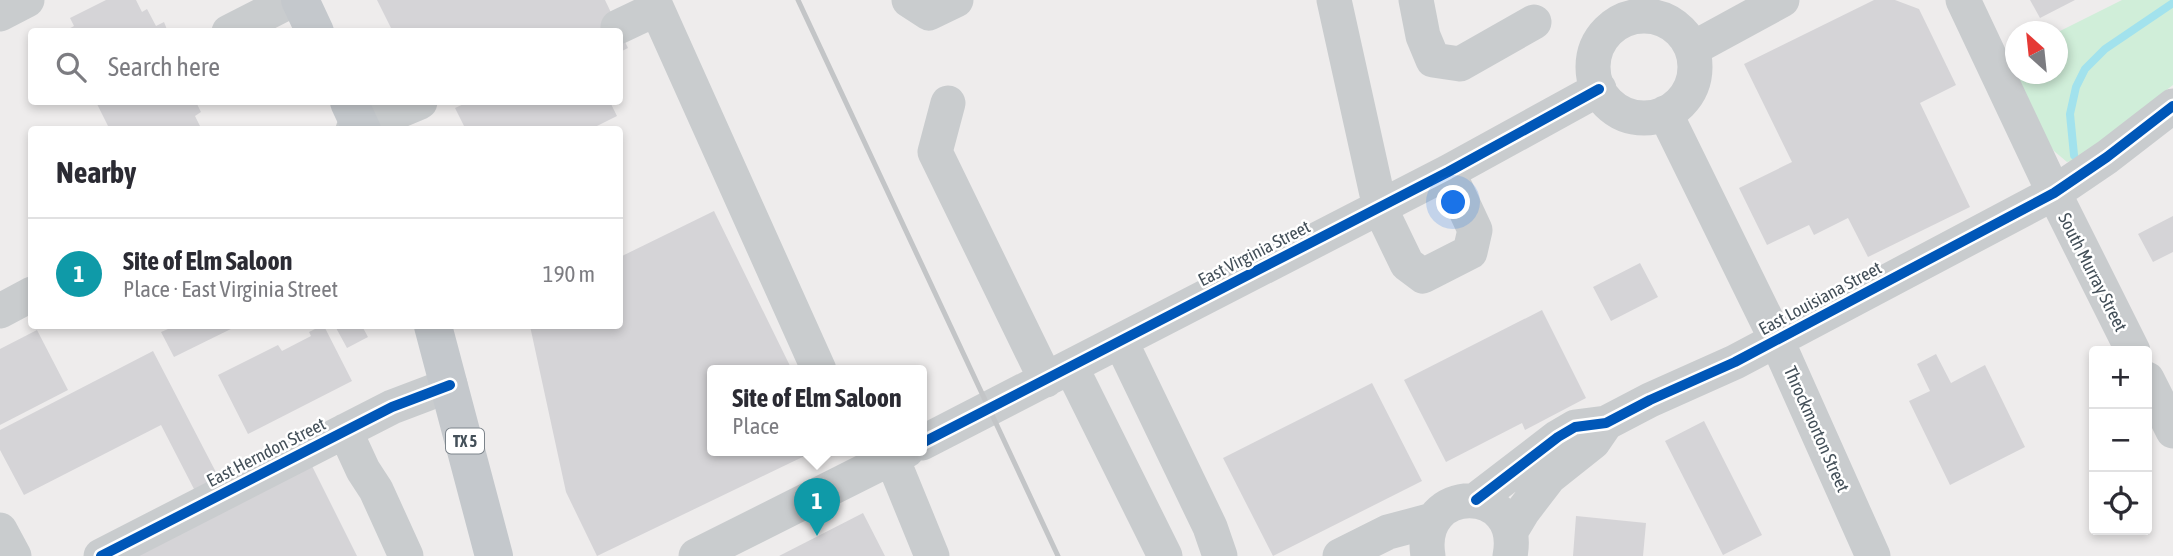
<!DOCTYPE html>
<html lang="en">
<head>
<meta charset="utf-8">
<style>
  body { margin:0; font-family:"Asap Condensed",sans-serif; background:#f2f2f3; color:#2b2b33 }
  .controls { position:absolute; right:21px; bottom:21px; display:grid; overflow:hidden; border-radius:7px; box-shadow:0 4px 10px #0003 }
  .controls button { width:63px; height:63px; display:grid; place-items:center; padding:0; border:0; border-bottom:2px solid #e1e1e2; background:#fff; color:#2b2b33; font:35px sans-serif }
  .compass { position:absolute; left:2005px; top:21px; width:63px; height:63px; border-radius:50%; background:#fff; box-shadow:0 4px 10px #0003; rotate:333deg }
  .you { position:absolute; left:1454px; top:203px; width:24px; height:24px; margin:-18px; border:5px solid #fff; border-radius:50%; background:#1a73e8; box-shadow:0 0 0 10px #1a73e833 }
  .badge { display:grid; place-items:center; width:46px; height:46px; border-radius:50%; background:#80878c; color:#fff; font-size:23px; font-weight:700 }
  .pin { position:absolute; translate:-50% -58px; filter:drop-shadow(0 2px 4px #0008) }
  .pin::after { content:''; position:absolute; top:37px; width:24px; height:21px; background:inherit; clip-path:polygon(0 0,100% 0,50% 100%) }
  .popup { position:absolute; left:707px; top:365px; width:220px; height:91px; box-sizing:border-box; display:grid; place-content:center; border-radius:7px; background:#fff; filter:drop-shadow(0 2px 5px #0005); font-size:23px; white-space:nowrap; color:#7c7c81 }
  .popup b { font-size:26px; color:#2b2b33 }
  .popup::after { content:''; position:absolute; left:50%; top:100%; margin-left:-14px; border:14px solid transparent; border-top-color:#fff }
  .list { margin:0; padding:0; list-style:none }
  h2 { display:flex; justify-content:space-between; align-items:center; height:91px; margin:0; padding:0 28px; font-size:30px }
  h2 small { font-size:23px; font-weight:400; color:#7c7c81 }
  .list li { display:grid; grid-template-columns:46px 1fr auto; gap:21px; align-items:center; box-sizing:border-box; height:112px; padding:0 28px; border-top:2px solid #e1e1e2 }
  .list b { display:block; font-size:26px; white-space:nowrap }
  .list p { margin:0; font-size:23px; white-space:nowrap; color:#7c7c81 }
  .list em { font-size:23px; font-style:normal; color:#7c7c81 }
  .icon { flex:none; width:38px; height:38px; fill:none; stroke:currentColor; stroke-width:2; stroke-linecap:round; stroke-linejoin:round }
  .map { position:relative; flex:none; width:2173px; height:556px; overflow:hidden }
  .search { position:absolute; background:#fff; box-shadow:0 4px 10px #0003; left:28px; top:28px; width:595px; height:77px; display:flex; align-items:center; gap:18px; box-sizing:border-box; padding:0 24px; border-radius:7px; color:#7c7c81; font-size:26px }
  .panel { position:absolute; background:#fff; box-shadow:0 4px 10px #0003; left:28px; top:126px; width:595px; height:203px; border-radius:7px }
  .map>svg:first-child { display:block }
  .green { fill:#d0eed9 }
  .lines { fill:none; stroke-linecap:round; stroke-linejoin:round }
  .stream { stroke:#a2e2ed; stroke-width:8 }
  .building { fill:#d5d4d7 }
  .minor { stroke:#c9ccce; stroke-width:35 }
  .major { stroke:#c4c8cc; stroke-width:38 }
  .rail { stroke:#c3c5c7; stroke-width:5 }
  .cycleway-casing { stroke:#fff; stroke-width:15 }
  .cycleway { stroke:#0057b8; stroke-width:10 }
  .labels { text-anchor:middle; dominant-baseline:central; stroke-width:5; stroke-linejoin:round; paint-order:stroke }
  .shield { fill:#fff; stroke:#7c848b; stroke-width:2 }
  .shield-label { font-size:16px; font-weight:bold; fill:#445059 }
  .street-label { font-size:18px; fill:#445059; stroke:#fff }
</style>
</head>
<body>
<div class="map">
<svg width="2173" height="556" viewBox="0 0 2173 556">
  <rect width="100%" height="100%" fill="#eeecec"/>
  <path class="green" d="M 2122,0 L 2173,0 L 2173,85 L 2086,152 L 2074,160 L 2067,162 L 2054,151 L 2046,140 L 2016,74 L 2058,74 L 2058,32 Z"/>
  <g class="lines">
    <path class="stream" d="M 2074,155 L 2070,114 L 2076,87 L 2085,69 L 2105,49 L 2173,3"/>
  </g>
  <path class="building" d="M 106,0 L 136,0 L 142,12 L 147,9 L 156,26 L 164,22 L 168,32 L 63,32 L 74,26 L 70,18 Z
    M 377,0 L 605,0 L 628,48 L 620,52 L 620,32 L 393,32 Z
    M 1874,0 L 1895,0 L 1919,9 L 1956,85 L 1920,103 L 1970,207 L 1868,257 L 1848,218 L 1814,235 L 1809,225 L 1767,245 L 1739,188 L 1792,162 L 1744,64 Z
    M 2030,0 L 2075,0 L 2040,18 Z
    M 96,102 L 196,102 L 201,112 L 195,116 L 202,130 L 110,130 Z
    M 468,102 L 610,102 L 617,116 L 589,130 L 466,130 L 455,108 Z
    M 714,211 L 792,370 L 712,370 L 712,450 L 817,450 L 597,556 L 566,492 L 530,326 L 620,326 L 620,257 Z
    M 2173,216 L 2173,252 L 2153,262 L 2138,234 Z
    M 1640,263 L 1658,297 L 1611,321 L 1593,287 Z
    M 1542,310 L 1586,398 L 1525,430 L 1522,423 L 1446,462 L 1404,380 Z
    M 175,326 L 237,326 L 174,357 L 161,332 Z
    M 321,326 L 324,326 L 352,381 L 248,434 L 218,375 L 278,345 L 282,351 L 311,336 L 309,332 Z
    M 335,326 L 362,326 L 368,337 L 347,348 Z
    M 37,330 L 68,390 L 0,425 L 0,349 Z
    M 153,351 L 219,478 L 195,491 L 161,425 L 24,495 L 0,450 L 0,430 Z
    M 1936,354 L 1951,383 L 1985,365 L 2025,447 L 1950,485 L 1909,401 L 1930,391 L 1917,364 Z
    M 1372,383 L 1422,481 L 1273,556 L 1223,458 Z
    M 1704,421 L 1762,535 L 1723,555 L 1665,441 Z
    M 312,466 L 357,556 L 133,556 Z
    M 863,513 L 885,556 L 779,556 Z
    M 1576,516 L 1646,523 L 1643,556 L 1573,556 Z"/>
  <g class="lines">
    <path class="minor" d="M 653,0 L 819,370
      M 909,0 L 929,13 L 956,0
      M 1334,0 L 1380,208 L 1407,264 L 1423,276 L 1470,252 L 1475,230 L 1448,172
      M 1416,0 L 1423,36 L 1433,60 L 1460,64 L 1534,22
      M 1963,0 L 2054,193 L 2133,351
      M 0,14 L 27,0
      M1593 67a51 51 0 1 1 102 0a51 51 0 1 1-102 0Z
      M 618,27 L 656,9
      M 229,32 L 292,0
      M 1692,49 L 1782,0
      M 948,103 L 935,152 L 1046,380
      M 1665,113 L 1777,341 L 1873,556
      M 353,130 L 420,102
      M 0,311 L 32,294
      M 1121,342 L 1210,527 L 1220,556
      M 1071,367 L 1165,556
      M 2147,379 L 2173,431
      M 345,431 L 363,470 L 376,490 L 406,556
      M 922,443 L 1448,172 L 1599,89
      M 892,458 L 932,556
      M 1476,500 L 1558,437 L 1575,427 L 1606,423 L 1650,400 L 1735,362 L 2054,193 L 2107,157 L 2173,106
      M 0,530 L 14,556
      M 1511,531 L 1523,511 L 1549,477 L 1593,442 L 1606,423
      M 101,556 L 392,407 L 450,385
      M 696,556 L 907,450
      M 1340,556 L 1388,532 L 1433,520
      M 1428,556 C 1416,482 1524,483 1510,556"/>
    <path class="major" d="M 300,0 L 315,32
      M 349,102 L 362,130
      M 433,326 L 494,556"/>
    <path class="rail" d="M 798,0 L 1058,556"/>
    <g class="cycleway-casing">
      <path id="cycleway" d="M 922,443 L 1448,172 L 1599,89
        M 1476,500 L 1558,437 L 1575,427 L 1606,423 L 1650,400 L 1735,362 L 2054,193 L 2107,157 L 2173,106
        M 101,556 L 392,407 L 450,385"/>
    </g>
    <use href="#cycleway" class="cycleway"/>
  </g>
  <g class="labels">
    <rect class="shield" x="446" y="428.5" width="38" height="25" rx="5"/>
    <g class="shield-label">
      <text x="465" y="441">TX 5</text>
    </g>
    <g class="street-label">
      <text transform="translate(1254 253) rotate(-27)">East Virginia Street</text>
      <text transform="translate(2093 272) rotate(63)">South Murray Street</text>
      <text transform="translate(1820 298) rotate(-28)">East Louisiana Street</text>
      <text transform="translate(1817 429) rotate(66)">Throckmorton Street</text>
      <text transform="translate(266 452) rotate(-27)">East Herndon Street</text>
    </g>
  </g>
</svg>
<div class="controls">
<button>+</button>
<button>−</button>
<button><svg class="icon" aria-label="locate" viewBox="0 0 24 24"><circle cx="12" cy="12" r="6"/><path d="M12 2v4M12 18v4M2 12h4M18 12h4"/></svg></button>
</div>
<svg class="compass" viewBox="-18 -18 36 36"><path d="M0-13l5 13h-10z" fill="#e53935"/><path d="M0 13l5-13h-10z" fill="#7c7c81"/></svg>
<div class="you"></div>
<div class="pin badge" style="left:817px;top:536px;background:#0f9aa8">1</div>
<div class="popup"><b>Site of Elm Saloon</b>Place</div>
<div class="search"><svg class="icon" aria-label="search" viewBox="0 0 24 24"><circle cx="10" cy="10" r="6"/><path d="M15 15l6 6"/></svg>Search here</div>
<section class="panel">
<h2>Nearby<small></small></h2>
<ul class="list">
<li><span class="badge" style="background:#0f9aa8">1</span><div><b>Site of Elm Saloon</b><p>Place · East Virginia Street</p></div><em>190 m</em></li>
</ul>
</section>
</div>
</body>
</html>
